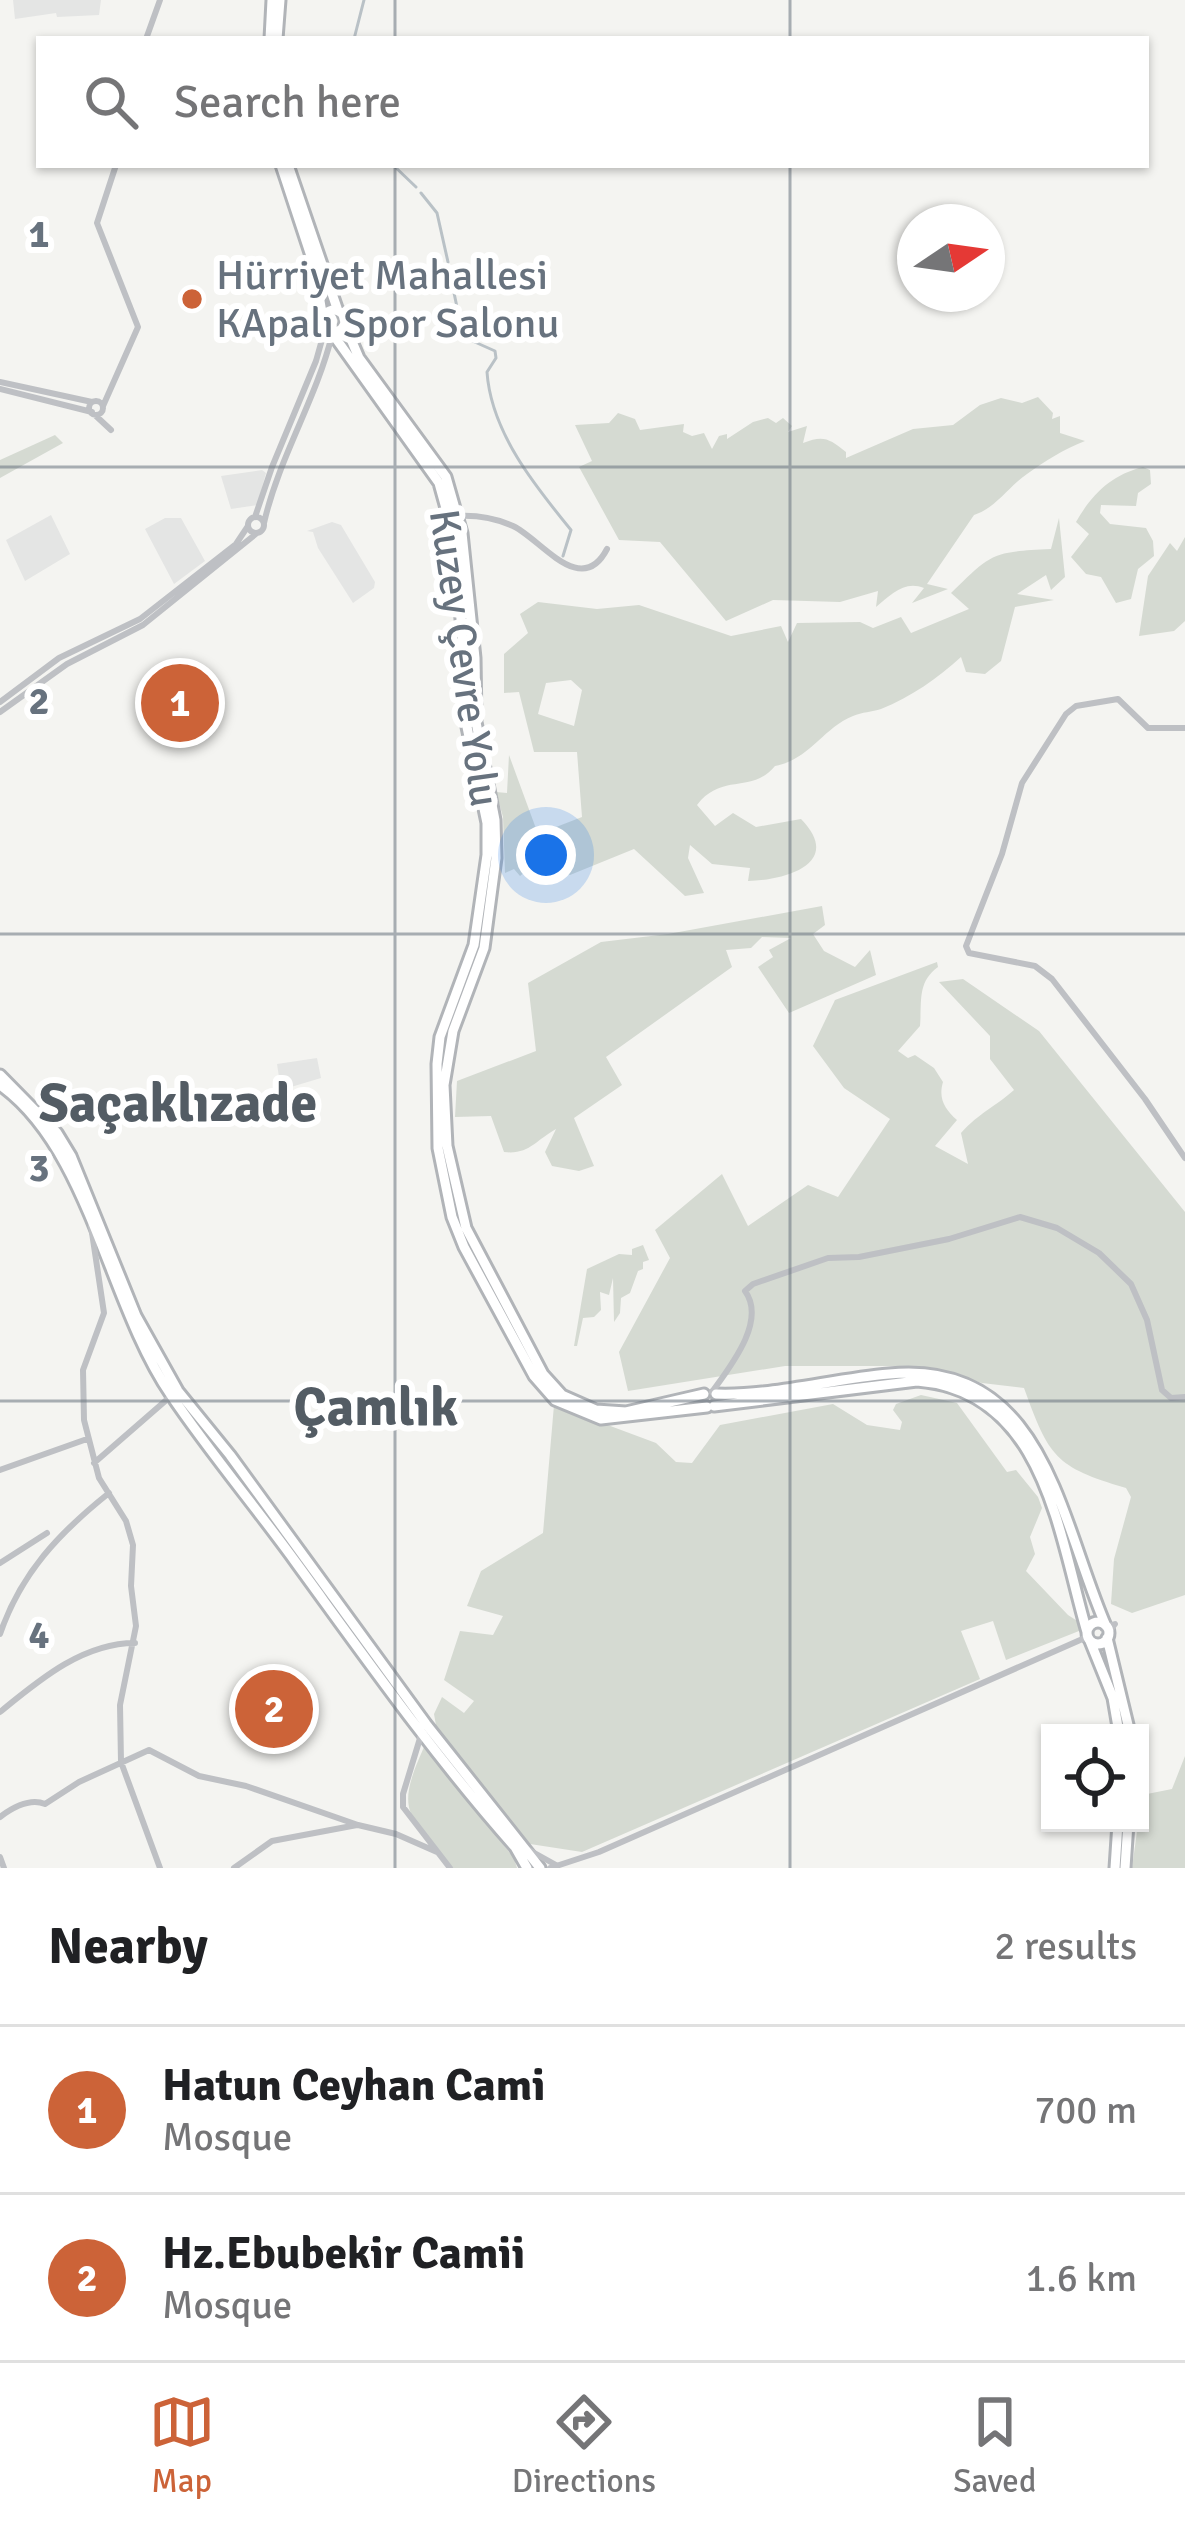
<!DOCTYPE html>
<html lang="en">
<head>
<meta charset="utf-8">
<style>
  body { margin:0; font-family:Signika,sans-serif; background:#f2f2f2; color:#202124 }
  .controls { position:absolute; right:36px; bottom:36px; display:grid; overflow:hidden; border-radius:0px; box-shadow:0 3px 9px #0004 }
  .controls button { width:108px; height:108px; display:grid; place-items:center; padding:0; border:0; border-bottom:3px solid #e0e0e0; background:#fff; color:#202124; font:60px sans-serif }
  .compass { position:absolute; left:897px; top:204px; width:108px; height:108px; border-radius:50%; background:#fff; box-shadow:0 3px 9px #0004; rotate:77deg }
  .you { position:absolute; left:546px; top:855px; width:42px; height:42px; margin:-30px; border:9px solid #fff; border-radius:50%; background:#1a73e8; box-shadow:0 0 0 18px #1a73e833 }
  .badge { display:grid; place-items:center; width:78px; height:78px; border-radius:50%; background:#cc6338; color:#fff; font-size:39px; font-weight:700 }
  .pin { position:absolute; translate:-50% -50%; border:6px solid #fff; box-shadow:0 3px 12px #0006 }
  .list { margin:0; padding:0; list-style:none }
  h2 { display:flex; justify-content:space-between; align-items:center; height:156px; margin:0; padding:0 48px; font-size:51px }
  h2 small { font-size:39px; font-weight:400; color:#757577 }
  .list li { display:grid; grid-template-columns:78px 1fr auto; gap:36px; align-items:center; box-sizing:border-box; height:168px; padding:0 48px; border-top:3px solid #e0e0e0 }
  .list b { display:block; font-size:45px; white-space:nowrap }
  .list p { margin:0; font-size:39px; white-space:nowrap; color:#757577 }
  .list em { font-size:39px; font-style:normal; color:#757577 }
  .icon { flex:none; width:66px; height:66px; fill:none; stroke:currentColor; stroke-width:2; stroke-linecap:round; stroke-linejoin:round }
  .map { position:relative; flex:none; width:1185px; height:1868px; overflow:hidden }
  .search { position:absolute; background:#fff; box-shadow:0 3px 9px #0004; left:36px; right:36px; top:36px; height:132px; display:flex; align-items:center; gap:30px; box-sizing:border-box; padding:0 42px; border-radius:0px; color:#757577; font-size:45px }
  .sheet { height:492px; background:#fff }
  nav { display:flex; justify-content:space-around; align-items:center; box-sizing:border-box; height:168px; border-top:3px solid #e0e0e0; background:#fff; font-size:33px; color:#757577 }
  nav a { display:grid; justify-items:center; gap:6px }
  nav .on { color:#cc6338 }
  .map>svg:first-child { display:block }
  .built { fill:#e4e5e4 }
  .green { fill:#d5dad2; fill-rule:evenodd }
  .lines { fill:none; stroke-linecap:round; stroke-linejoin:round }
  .stream { stroke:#b9c1c6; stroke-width:3 }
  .major-casing { stroke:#b1b4b8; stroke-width:15 }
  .minor { stroke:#bec0c4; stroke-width:6 }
  .major { stroke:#fff; stroke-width:9 }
  .grid { fill:none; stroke:#67727e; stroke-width:3; stroke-opacity:0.55 }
  .poi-dot { fill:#cc6338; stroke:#fff; stroke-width:4.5 }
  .labels { text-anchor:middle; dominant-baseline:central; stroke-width:12; stroke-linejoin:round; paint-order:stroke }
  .poi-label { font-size:42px; fill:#67727e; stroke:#fff; text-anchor:start }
  .street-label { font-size:42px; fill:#67727e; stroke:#fff }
  .district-label { font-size:54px; font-weight:bold; fill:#535c64; stroke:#fff }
  .grid-label { font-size:39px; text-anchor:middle; font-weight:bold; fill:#67727e; stroke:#fff; stroke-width:12; stroke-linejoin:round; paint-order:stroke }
</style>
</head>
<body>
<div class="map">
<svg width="1185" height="1868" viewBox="0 0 1185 1868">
  <rect width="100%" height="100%" fill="#f4f4f1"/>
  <path class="built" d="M 13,0 L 101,0 L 99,15 L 57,17 L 56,13 L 15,19 Z
    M 262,470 L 266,473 L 257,505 L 231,509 L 221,476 Z
    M 51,515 L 70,554 L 25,581 L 6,540 Z
    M 165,518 L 181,518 L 205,561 L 174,584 L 145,529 Z
    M 332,522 L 341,525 L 375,582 L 374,588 L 353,603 L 318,548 L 313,532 L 307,531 Z
    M 317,1058 L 321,1078 L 281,1090 L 277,1064 Z"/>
  <path class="green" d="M 1038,397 L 1053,413 L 1052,419 L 1060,416 L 1060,433 L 1085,441 C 1064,449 1045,461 1027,474 C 1008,487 996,508 974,515 L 927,584 L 948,589 L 912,603 L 924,588 C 904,580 891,595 876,607 L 878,591 L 840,602 L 773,600 L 726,621 L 660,542 L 619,540 L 579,467 L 592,461 L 575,425 L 609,423 L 618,413 L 635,419 L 640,430 L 684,424 L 683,432 L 692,436 L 704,433 L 712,449 L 719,436 L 727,434 L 727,439 L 753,422 L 768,418 L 776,423 L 783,418 L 792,426 L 788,432 L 807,426 L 803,443 C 823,435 829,438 846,452 L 846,458 L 913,429 L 953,425 L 980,405 L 1001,398 L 1022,403 Z
    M 55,435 L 63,443 L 0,478 L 0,460 Z
    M 1143,467 L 1150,470 L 1151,484 L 1138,493 L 1136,506 L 1101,505 L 1100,513 L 1110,524 L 1146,528 L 1153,541 L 1154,556 L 1138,569 L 1131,599 L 1116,603 L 1101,577 L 1086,574 L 1071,557 L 1089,534 L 1076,522 C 1092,494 1111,475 1143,467 Z
    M 1059,518 L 1065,577 L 1051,590 L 1046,575 L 1017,594 L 1054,600 L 1015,607 L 1001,661 L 985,674 L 966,672 L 961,657 C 938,678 911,697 881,709 C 872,712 862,712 853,716 C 823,728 809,760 775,766 C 751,795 723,772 697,805 L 715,826 L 733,813 L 756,827 L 801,819 C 844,863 786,880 748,881 L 750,868 L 712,864 L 690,845 L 688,858 L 704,893 L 685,896 L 634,849 L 570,875 L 531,856 L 531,867 L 520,876 L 514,869 L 505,873 L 503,817 L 496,792 L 507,793 L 509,755 L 538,834 L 582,817 L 577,752 L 534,752 L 519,692 L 504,693 L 504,654 L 528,633 L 520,614 L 538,602 L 597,609 L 639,605 L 731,636 L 781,626 L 788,642 L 797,623 L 860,622 L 873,628 L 901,617 L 911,633 L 969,609 L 951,593 C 993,552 992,552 1051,549 ZM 571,680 L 582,690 L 574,726 L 538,714 L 546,683 Z
    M 1185,537 L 1185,621 L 1174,631 L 1139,636 L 1148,576 L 1170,543 L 1177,551 Z
    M 822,906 L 825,925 L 813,934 L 824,951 L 855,967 L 870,950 L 876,975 L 789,1013 L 758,967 L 773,957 L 769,950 L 791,938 L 762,937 L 751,948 L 726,950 L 732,967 L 606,1057 L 622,1085 L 574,1118 L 594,1166 L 579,1171 L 552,1166 L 545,1152 L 556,1129 C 536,1140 529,1155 504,1152 L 491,1116 L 455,1117 L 457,1081 L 536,1051 L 528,983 L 601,942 L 668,934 Z
    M 937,962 L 938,967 C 917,982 922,1002 920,1026 L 898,1051 L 908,1058 L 915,1055 L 934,1068 L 943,1082 C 938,1099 945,1109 957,1120 L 935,1146 L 968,1164 L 961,1133 C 980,1112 995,1107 1014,1090 L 990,1059 L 990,1036 L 939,982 L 963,979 L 1039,1031 L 1185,1212 L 1185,1595 L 1132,1613 L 1111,1604 L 1114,1559 L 1131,1497 L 1126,1488 C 1055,1467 1049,1457 1024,1388 L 982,1383 L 919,1366 L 785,1366 L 628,1391 L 619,1352 L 670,1258 L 655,1230 L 722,1174 L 748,1226 L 808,1185 L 838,1197 L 890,1119 L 844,1088 L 813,1046 L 835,1000 Z
    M 643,1245 L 649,1260 L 643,1262 L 643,1269 L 638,1271 L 630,1293 L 621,1298 L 620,1313 L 614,1322 L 613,1278 L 609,1295 L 600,1292 L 601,1310 L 594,1317 L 583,1318 L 577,1346 L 574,1346 L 587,1269 L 619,1254 L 632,1255 L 632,1249 Z
    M 921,1395 L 957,1403 L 1007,1472 L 1016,1470 L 1038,1497 L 1042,1508 L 1030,1537 L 1035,1554 L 1026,1571 L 1068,1615 L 1082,1624 L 1079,1631 L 1006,1660 L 993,1621 L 961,1631 L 980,1679 L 582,1852 L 530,1844 L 437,1731 L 434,1714 L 442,1697 L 464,1713 L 474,1701 L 444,1680 L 460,1631 L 493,1635 L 503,1616 L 467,1606 L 481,1571 L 543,1533 L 554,1405 L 656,1443 L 676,1462 L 692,1463 L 720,1425 L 833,1404 L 867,1425 L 900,1430 L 902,1422 L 893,1410 L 896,1404 Z
    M 425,1745 L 514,1858 L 517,1868 L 453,1868 C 409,1813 393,1815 425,1745 Z
    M 1185,1756 L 1185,1868 L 1132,1868 L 1142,1795 L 1172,1789 Z"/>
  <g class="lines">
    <path class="stream" d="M 354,39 L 364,0
      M 393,165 L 416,187
      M 421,193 L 437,213 L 448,262
      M 449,269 L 462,331 L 468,339 L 495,351 L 496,358 L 487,372 C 491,432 535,486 571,530 L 563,556"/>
    <g class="major-casing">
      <path id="major" d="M 270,39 L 272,0
        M 277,39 L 280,0
        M 281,165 L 314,265 L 323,319
        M 288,165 L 338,311
        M323 321a11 11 0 1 1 22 0a11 11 0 1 1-22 0Z
        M 345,325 L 359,358 L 446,477 L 462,533 L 475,658 L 476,722 L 495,820 L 496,858 L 484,948 L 453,1031 L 444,1085 L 447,1146 L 466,1228 L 543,1374 L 562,1395 L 596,1410 L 626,1412 L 704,1394
        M 332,333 L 439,483 L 457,548 L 467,727 L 487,823 L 487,855 L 474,945 L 440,1037 L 437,1064 L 438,1148 L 452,1217 L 464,1247 L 534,1376 L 555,1400 L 601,1419 L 707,1407
        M 0,1075 L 57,1133 L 71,1156 L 136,1316 L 178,1391 L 230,1455 L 426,1724 L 540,1868
        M 0,1085 C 90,1149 108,1303 171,1395 C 210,1453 256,1507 297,1564 C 367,1660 436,1758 515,1847 L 527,1868
        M 716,1394 C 773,1396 831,1379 889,1374 C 1044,1359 1059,1518 1106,1626
        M 714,1406 L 917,1381 C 1045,1391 1058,1533 1087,1632
        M1087 1633a11 11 0 1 1 22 0a11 11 0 1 1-22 0Z
        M 1107,1638 L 1130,1733
        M 1090,1641 L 1113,1698 L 1119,1733
        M 1115,1868 L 1118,1823
        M 1125,1868 L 1128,1823"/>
    </g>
    <path class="minor" d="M 146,39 L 160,0
      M 0,382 L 92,402
      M 0,389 L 92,412
      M89 408a7 7 0 1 1 14 0a7 7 0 1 1-14 0Z
      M 103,406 L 138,327 L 97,223 L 116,165
      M 96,416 L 111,430
      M 458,516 C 476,515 497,519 513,526 C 541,539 581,599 607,549
      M 255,517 L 272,467 L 316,361 L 325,329
      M248 525a8 8 0 1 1 16 0a8 8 0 1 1-16 0Z
      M 264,523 C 279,457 316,400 332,335
      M 0,702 L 59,658 L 140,619 L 236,544 L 248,526
      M 0,712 L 67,664 L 143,625 L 257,533
      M 1185,728 L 1148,728 L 1118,699 L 1076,706 L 1066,714 L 1022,783 L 1002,854 L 966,946 L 969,953 L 1035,966 L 1052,979 L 1145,1099 L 1185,1158
      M 91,1226 L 104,1313 L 83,1370 L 84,1420 L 99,1478 L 126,1521 L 133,1545 L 131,1586 L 136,1626 L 120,1705 L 121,1762 L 160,1868
      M 712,1392 C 730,1367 767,1321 745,1291 L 753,1284 L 828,1258 L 859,1257 L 949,1239 L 1020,1217 L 1057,1228 L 1099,1253 L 1131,1284 L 1147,1320 L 1162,1390 L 1171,1398 L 1185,1397
      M 94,1463 L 171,1396
      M 0,1470 L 87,1439
      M 0,1563 L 47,1533
      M 1106,1627 L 1115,1624 L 1108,1633
      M 0,1634 C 21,1573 59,1533 109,1493
      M 0,1712 C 38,1681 82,1643 135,1643
      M 421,1735 L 403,1794 L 403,1807 L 450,1868
      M 0,1817 C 12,1808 30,1798 45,1804 L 79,1782 L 149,1750 L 199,1776 L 246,1786 L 358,1825 L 396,1834 L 437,1852
      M 529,1850 L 556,1865
      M 0,1857 L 4,1868
      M 234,1868 L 272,1841 L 357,1825
      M 550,1868 L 599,1852 L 1087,1637"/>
    <use href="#major" class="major"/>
  </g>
  <path class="grid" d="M 395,0 L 395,39M 790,0 L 790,39M 395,165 L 395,1868M 790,165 L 790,1868M 0,467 L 1185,467M 0,934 L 1185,934M 0,1401 L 1185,1401"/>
  <circle class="poi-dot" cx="192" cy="299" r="12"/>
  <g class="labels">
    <g class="poi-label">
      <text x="216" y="275">Hürriyet Mahallesi<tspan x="216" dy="48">KApalı Spor Salonu</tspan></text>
    </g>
    <g class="street-label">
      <text transform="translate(464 658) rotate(82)">Kuzey Çevre Yolu</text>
    </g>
    <g class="district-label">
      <text x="178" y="1103">Saçaklızade</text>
      <text x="376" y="1407">Çamlık</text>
    </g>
  </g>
  <g class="grid-label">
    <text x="39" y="247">1</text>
    <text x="39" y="714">2</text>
    <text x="39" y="1181">3</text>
    <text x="39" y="1648">4</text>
  </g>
</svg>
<div class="controls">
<button><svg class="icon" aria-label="locate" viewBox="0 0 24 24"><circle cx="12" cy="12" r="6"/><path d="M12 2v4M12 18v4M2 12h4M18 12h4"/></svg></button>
</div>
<svg class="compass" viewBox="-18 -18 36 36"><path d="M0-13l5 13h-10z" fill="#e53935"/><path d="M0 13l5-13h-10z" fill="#757577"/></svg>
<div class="you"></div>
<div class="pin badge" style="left:180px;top:703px">1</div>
<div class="pin badge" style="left:274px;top:1709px">2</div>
<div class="search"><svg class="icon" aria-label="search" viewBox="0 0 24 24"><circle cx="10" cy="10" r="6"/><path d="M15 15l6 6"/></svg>Search here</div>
</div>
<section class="sheet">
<h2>Nearby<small>2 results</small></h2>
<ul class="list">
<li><span class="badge">1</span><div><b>Hatun Ceyhan Cami</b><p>Mosque</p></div><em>700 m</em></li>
<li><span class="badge">2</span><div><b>Hz.Ebubekir Camii</b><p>Mosque</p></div><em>1.6 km</em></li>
</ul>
</section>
<nav>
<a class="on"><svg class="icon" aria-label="map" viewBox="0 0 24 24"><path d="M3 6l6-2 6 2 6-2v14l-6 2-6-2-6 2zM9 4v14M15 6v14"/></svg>Map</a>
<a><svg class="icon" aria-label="directions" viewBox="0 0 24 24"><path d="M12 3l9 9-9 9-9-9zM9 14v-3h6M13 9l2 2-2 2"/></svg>Directions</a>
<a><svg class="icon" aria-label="saved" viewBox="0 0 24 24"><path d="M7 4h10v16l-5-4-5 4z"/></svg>Saved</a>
</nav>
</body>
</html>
